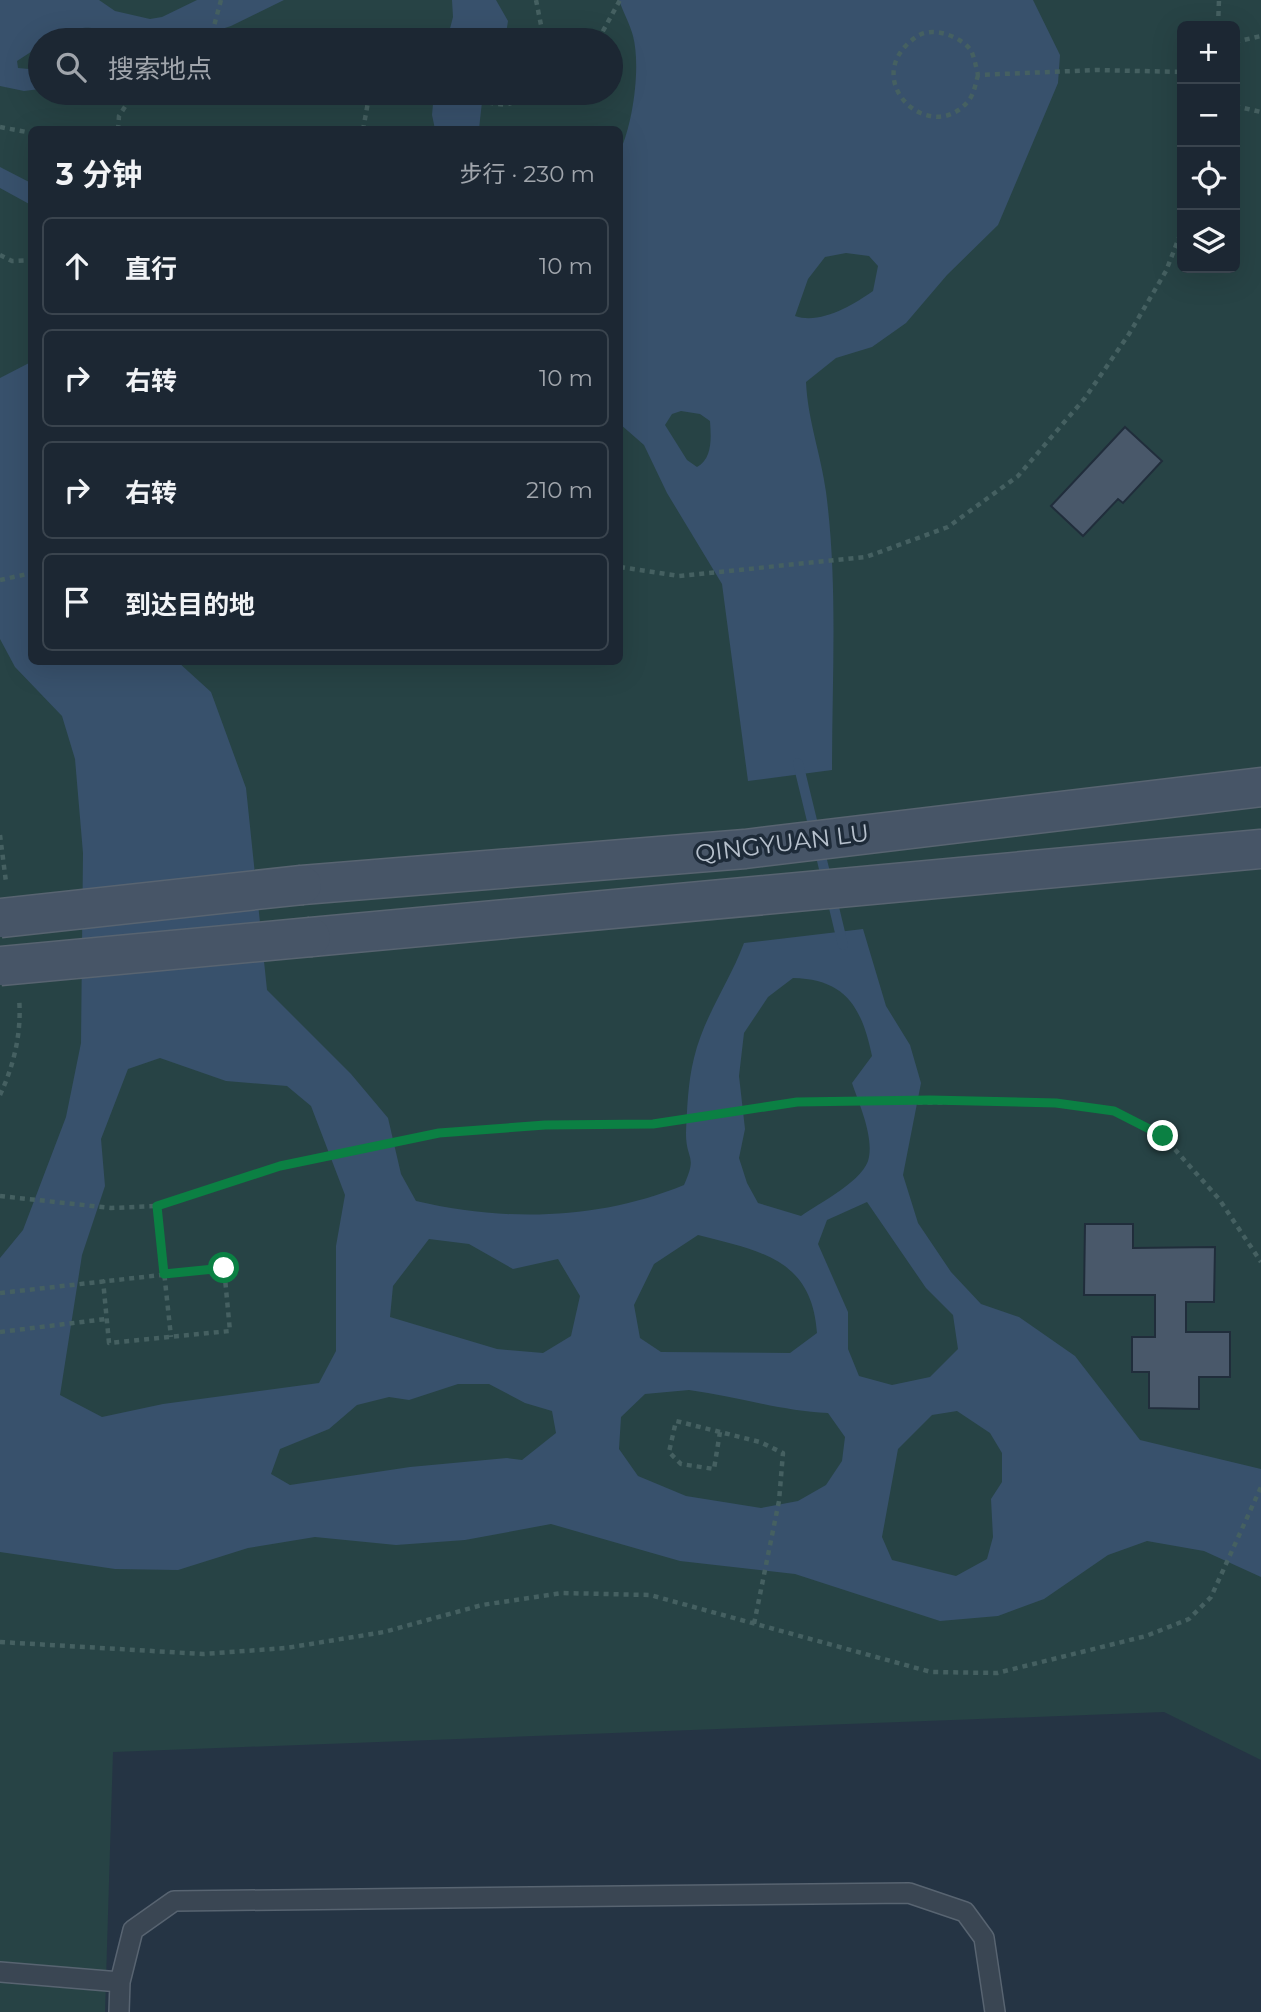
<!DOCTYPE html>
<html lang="zh">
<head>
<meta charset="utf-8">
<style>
  body { margin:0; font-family:Montserrat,"Noto Sans SC",sans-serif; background:#252f3b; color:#f1f3f6 }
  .controls { position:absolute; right:21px; top:21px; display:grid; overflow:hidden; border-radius:10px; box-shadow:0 7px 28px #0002 }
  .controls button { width:63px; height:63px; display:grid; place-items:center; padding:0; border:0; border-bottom:2px solid #3a444e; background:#1c2733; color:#f1f3f6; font:35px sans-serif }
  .stop { position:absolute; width:21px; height:21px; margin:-16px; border:5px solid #0b8043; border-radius:50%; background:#fff }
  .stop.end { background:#0b8043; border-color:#fff; box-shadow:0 2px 7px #0008 }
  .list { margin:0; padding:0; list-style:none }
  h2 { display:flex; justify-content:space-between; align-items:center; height:91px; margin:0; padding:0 28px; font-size:30px }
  h2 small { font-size:23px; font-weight:400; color:#a0a5ac }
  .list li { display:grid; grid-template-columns:46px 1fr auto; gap:21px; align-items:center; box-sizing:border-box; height:98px; margin:0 14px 14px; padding:0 14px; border:2px solid #3a444e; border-radius:10px }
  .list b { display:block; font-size:26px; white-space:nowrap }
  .list em { font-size:23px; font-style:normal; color:#a0a5ac }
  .icon { flex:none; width:38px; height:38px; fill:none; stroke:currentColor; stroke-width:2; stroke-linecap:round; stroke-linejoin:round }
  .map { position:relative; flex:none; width:1261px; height:2012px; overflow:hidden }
  .search { position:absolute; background:#1c2733; box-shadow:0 7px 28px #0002; left:28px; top:28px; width:595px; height:77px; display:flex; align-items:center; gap:18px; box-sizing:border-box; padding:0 24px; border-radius:38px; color:#a0a5ac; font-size:26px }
  .panel { position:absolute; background:#1c2733; box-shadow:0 7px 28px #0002; left:28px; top:126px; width:595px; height:539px; border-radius:10px }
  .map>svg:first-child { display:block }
  .green { fill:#274345; fill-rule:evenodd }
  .water { fill:#38516c; fill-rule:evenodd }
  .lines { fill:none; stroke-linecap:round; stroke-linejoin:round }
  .stream { stroke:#38516c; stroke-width:10 }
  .building { fill:#49586a; stroke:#202d3b; stroke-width:2 }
  .lane-casing { stroke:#586471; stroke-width:22 }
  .secondary-casing { stroke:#586471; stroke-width:41 }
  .path { stroke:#456061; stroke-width:4.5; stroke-dasharray:5 5; stroke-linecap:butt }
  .lane { stroke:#3a4653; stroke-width:19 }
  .secondary { stroke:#475567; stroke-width:38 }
  .secondary-bridge-casing { stroke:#586471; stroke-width:41; stroke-linecap:butt }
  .secondary-bridge { stroke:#475567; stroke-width:38 }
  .route { stroke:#0b8043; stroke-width:9 }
  .labels { text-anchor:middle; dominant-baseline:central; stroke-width:7; stroke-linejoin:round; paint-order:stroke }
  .street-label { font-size:24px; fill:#b7c1cd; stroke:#1e2b39 }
</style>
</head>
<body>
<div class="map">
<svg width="1261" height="2012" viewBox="0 0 1261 2012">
  <rect width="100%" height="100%" fill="#253444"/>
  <path class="green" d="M 0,0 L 1261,0 L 1261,1760 L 1164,1712 L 113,1752 L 105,2012 L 0,2012 ZM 1182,26 L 1235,26 L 1235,268 L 1182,268 ZM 40,40 L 611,40 L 611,93 L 40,93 ZM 32,130 L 620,130 L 620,662 L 32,662 Z"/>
  <path class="water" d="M 0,0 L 99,0 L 115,11 L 150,19 L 162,17 L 197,0 L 284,0 L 231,26 L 203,35 L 101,40 L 97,29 C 70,23 61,40 40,40 L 40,46 L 17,61 L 18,68 L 40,70 L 40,89 L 24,91 L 0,86 Z
    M 452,0 L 496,0 L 508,21 L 505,40 L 447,40 L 453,17 Z
    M 619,0 L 1033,0 L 1060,55 L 1058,83 L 998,225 L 947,275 L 906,323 L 872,347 L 836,358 L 806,382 C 808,422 821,454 826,492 C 838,583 832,678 832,770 L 748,781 L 722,584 L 667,493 L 644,445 L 620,424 L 620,151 C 633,124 641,66 633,36 C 630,24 623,12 619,0 ZM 846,253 L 869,256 L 878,266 L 873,291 C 853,305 820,325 795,316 L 808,279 L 825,257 ZM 681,411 L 700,414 L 710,421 C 711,437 713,458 697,467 L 687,460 L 665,425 L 672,414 Z
    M 434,93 L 483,93 L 479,129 L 435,129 L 432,115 Z
    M 0,167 L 31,183 L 31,205 L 0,188 Z
    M 31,362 L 32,662 L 178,662 L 211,692 L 246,788 L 267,990 L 351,1074 L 388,1118 L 401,1174 L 416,1201 C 505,1222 599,1220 684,1185 C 698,1154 686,1161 686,1133 C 687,1110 688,1081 694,1058 C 704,1016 729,983 744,943 L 863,929 L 886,1006 L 910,1045 L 921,1083 L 903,1175 L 918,1223 L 951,1272 L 981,1304 L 1019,1317 L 1075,1356 L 1140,1440 L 1261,1469 L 1261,1577 L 1204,1551 L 1147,1541 L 1108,1555 L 1044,1599 L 998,1616 L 940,1621 L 795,1574 L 680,1561 L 551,1524 L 465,1540 L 396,1545 L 315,1537 L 248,1548 L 178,1570 L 115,1569 L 0,1552 L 0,1258 L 23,1230 L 66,1117 L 81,1043 L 83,853 L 75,759 L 62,716 L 15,667 L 0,639 L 0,378 ZM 793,978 C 846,979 862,1008 872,1056 L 852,1083 C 859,1104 873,1134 869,1157 C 866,1180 819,1203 801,1216 L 758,1203 L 747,1183 L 739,1158 L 745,1129 L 739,1076 L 744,1033 L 768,997 ZM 160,1058 L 226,1081 L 287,1086 L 311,1106 L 345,1195 L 336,1246 L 336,1351 L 319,1383 L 163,1404 L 102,1417 L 60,1395 L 82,1255 L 105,1186 L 101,1139 L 128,1069 ZM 867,1202 L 926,1288 L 953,1315 L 958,1349 L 930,1377 L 892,1385 L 859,1376 L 848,1349 L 848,1312 L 818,1244 L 827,1220 ZM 698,1235 C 759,1251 812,1258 817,1333 L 790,1353 L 661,1352 L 640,1338 L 634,1305 L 654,1264 ZM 429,1239 L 469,1244 L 513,1269 L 558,1259 L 580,1296 L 571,1336 L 543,1353 L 497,1349 L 390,1317 L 393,1286 ZM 458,1384 L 489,1384 L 525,1403 L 552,1411 L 556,1433 L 522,1460 L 507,1458 L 410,1467 L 290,1485 L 271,1474 L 280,1449 L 329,1429 L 357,1405 L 389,1397 L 409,1400 ZM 689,1390 C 736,1396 780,1411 828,1413 L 845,1437 L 842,1461 L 826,1485 L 798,1501 L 761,1508 L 686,1496 L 638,1476 L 619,1449 L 621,1417 L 645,1394 ZM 957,1411 L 990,1433 L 1002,1453 L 1002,1482 L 991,1499 L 993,1537 L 987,1559 L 956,1576 L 892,1560 L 882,1537 L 898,1449 L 932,1415 Z"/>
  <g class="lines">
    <path class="stream" d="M 798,763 L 815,833
      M 819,848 L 827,881
      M 831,895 L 843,945"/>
  </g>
  <path class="building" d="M 1125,427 L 1162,461 L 1123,503 L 1118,499 L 1083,536 L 1051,506 Z
    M 1085,1224 L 1133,1224 L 1133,1248 L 1215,1247 L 1214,1302 L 1186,1302 L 1186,1332 L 1230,1332 L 1230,1377 L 1199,1377 L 1199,1409 L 1149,1408 L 1149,1372 L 1132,1372 L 1132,1337 L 1155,1337 L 1155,1295 L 1084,1295 Z"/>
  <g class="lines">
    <g class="lane-casing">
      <path id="lane" d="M 0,1972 L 120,1982
        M 119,2012 L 120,1982 L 133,1930 L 174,1901 L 909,1893 L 965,1912 L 984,1938 L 995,2012"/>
    </g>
    <g class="secondary-casing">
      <path id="secondary" d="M 302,885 L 745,849 L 1261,787
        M 311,937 L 1261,849"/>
    </g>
    <path class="path" d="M 221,0 L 214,26 L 221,40
      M 536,0 L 544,40
      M 1218,26 L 1219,0
      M 598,40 L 620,0
      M 1235,42 L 1261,36
      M 978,75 C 976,82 974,94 969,100 C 931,149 856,79 916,37 C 931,26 958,35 970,49 C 974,55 976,67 978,75 L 1097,70 L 1182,72
      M 360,93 L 368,102
      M 419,93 L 506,105 L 536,93
      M 506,104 L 514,93
      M 1235,106 L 1261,112
      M 0,127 L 32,133
      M 118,130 L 119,116 L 134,93
      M 363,130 L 368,102 L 386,93
      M 0,255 L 12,261 L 32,260
      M 620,567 L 679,576 L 866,557 L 948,527 L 1018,476 L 1085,398 L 1129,334 L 1166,271 L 1182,230
      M 0,580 L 32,573
      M 0,835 L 6,882
      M 0,1095 C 14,1065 22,1032 19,998
      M 0,1196 L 111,1208 L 157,1206 L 280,1166 L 439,1133 L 497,1127 L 653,1124 L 797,1102 L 1056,1103 L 1114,1111 L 1163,1136 L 1219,1199 L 1261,1262
      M 157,1206 L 171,1337
      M 0,1293 L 224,1268 L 230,1331 L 109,1343 L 103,1280
      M 0,1332 L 106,1319
      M 720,1432 L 714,1469 L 681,1464 L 669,1452 L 676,1421 L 760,1442 L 783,1453 L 779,1501 L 754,1624
      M 0,1642 L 203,1654 L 286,1648 L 384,1632 L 482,1605 L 562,1593 L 650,1595 L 931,1672 L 997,1673 L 1146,1636 L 1189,1619 L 1211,1597 L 1261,1487"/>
    <use href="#lane" class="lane"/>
    <use href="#secondary" class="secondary"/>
    <g class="secondary-bridge-casing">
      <path id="secondary-bridge" d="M 0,918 L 302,885
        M 0,966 L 311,937"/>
    </g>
    <use href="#secondary-bridge" class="secondary-bridge"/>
  </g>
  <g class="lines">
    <path class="route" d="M 224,1268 L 164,1274 L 157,1206 L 280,1166 L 439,1133 L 545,1125 L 653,1124 L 797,1102 L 930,1100 L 1056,1103 L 1114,1111 L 1163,1136"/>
  </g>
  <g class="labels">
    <g class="street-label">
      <text transform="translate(782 843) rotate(-7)">QINGYUAN LU</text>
    </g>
  </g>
</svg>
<div class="controls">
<button>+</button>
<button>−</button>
<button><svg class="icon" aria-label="locate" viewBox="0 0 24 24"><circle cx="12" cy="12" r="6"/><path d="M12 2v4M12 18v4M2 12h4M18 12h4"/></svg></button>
<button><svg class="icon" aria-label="layers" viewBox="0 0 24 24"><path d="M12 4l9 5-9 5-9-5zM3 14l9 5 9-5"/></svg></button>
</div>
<div class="stop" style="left:224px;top:1268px"></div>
<div class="stop end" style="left:1163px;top:1136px"></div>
<div class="search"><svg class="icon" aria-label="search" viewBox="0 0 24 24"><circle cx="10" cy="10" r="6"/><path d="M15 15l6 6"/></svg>搜索地点</div>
<section class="panel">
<h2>3 分钟<small>步行 · 230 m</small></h2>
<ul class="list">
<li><svg class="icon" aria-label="ahead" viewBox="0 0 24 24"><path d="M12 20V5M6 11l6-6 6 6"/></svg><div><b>直行</b></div><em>10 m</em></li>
<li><svg class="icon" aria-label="right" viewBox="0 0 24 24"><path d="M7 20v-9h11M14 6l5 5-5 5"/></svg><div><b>右转</b></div><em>10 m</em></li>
<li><svg class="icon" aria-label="right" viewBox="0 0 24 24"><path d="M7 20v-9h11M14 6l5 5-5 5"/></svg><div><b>右转</b></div><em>210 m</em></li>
<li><svg class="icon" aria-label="arrive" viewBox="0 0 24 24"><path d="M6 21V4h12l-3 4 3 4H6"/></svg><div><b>到达目的地</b></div></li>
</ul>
</section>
</div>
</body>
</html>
